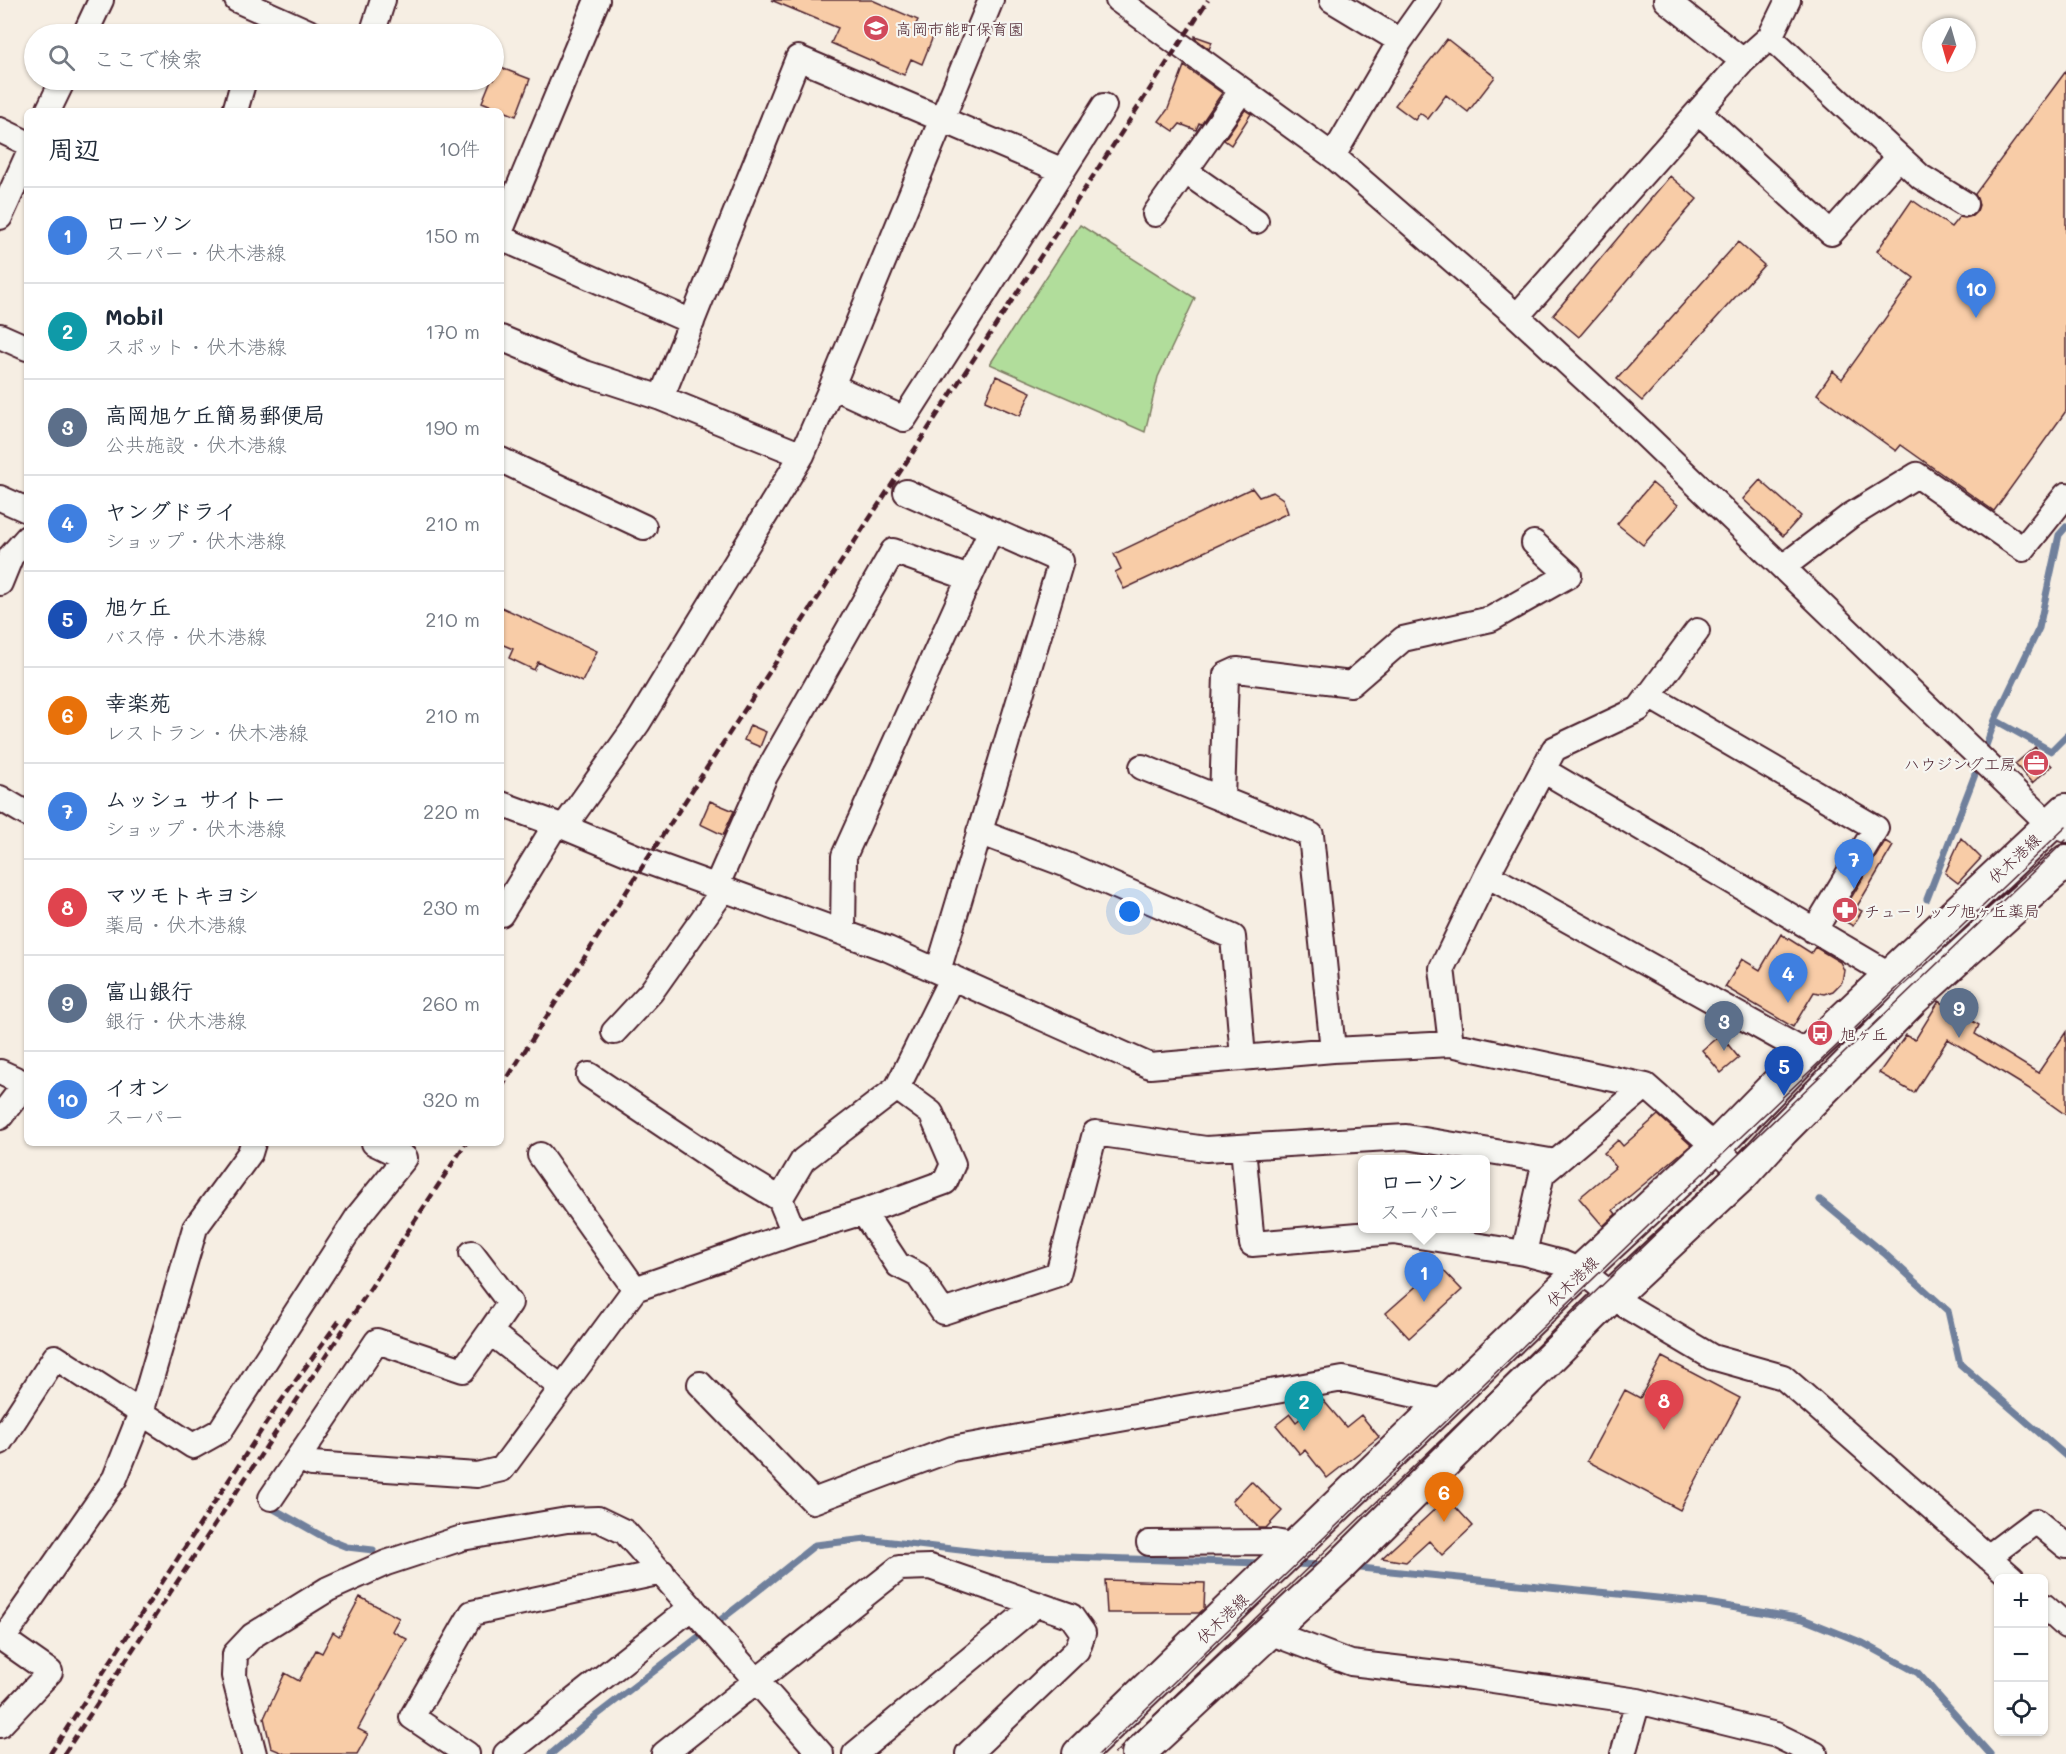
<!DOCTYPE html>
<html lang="ja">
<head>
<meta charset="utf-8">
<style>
  body { margin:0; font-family:Mali,"Klee One",sans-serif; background:#f2f2f3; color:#1f2937 }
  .controls { position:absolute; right:18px; bottom:18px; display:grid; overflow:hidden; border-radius:9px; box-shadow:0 2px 4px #0004 }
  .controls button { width:54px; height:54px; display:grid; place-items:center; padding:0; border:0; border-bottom:2px solid #e0e1e3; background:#fff; color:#1f2937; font:30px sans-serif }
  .compass { position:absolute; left:1922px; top:18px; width:54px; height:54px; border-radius:50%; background:#fff; box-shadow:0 2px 4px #0004; rotate:185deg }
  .you { position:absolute; left:1130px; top:912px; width:21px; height:21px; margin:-15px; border:4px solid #fff; border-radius:50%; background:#1a73e8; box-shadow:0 0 0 9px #1a73e833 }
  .badge { display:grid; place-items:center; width:39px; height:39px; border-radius:50%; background:#d1495b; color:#fff; font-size:20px; font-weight:700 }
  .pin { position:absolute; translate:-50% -50px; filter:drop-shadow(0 2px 3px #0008) }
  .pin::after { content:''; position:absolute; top:32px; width:21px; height:18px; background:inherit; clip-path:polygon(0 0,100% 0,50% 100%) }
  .popup { position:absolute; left:1358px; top:1155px; width:132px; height:78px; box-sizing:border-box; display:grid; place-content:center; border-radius:9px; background:#fff; filter:drop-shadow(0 2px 4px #0005); font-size:20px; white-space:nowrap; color:#747a83 }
  .popup b { font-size:22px; color:#1f2937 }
  .popup::after { content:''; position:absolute; left:50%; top:100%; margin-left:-12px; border:12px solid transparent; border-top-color:#fff }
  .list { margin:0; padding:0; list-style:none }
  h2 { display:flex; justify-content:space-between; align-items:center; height:78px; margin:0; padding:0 24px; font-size:26px }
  h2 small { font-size:20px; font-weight:400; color:#747a83 }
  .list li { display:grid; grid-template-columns:39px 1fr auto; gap:18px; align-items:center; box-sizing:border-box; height:96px; padding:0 24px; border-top:2px solid #e0e1e3 }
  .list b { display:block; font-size:22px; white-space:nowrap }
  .list p { margin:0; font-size:20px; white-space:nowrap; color:#747a83 }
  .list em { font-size:20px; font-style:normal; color:#747a83 }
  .icon { flex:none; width:33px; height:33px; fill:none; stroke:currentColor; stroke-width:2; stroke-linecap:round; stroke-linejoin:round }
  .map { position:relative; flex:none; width:2066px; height:1754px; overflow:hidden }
  .search { position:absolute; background:#fff; box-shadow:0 2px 4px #0004; left:24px; top:24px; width:480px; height:66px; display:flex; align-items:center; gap:15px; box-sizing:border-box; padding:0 21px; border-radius:33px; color:#747a83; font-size:22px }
  .panel { position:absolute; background:#fff; box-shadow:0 2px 4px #0004; left:24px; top:108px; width:480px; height:1038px; border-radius:9px }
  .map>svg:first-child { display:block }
  .green { fill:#b1dd9b; stroke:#7e7e63; stroke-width:1.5 }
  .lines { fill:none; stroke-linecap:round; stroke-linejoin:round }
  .stream { stroke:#70809c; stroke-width:7 }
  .building { fill:#f8cca7; stroke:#4a1f2b; stroke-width:1.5 }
  .minor-casing { stroke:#4a1f2b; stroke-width:28 }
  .major-casing { stroke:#4a1f2b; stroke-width:36 }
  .minor { stroke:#f6f6f2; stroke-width:24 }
  .major { stroke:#f6f6f2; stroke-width:32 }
  .tram { stroke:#4a1f2b; stroke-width:1.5 }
  .rail { stroke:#4a1f2b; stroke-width:4.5; stroke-dasharray:9 4.5; stroke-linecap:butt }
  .labels { text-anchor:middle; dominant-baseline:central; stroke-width:4.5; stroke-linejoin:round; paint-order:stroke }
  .poi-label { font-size:16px; fill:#4a1f2b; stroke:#f6f6f2; text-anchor:start }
  .street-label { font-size:16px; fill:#4a1f2b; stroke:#f6f6f2 }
</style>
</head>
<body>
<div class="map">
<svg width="2066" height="1754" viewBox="0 0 2066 1754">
  <rect width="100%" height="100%" fill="#f6eee3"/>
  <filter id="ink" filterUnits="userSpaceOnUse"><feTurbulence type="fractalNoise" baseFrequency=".0167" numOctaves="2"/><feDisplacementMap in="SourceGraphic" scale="12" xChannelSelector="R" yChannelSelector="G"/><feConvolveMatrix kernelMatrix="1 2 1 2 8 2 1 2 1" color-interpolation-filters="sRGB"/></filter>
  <g filter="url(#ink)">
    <path class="green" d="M 1080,225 L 1195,298 L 1158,377 L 1145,432 L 990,364 Z"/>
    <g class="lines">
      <path class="stream" d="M 1995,720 L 2051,751 L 2066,736
        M 1983,754 L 1995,720 L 2039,628 L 2059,535 L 2066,527
        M 1927,899 L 1979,764
        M 1820,1200 L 1884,1253 L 1948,1311 L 1960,1364 L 2066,1456
        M 272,1508 L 327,1539 L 347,1547 L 373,1550
        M 1291,1564 L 1325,1565
        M 1351,1567 L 1707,1603 L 1803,1619 L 1863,1643 L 1918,1673 L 1990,1754
        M 551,1754 L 597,1715 L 749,1598 L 815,1545 L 866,1539 L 1003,1555 L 1262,1563"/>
    </g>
    <path class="building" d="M 771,0 L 872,0 L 918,20 L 915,26 L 934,34 L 922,64 L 911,59 L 904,75 L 831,43 L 838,28 Z
      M 1195,36 L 1212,42 L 1209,49 L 1195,38 Z
      M 1447,39 L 1495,77 L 1468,112 L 1446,95 L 1428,119 L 1420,113 L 1415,120 L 1395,105 Z
      M 496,66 L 530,79 L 516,116 L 482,102 L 491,80 L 494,80 Z
      M 1184,66 L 1222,93 L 1201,124 L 1199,123 L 1196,130 L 1180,124 L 1174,131 L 1159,121 L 1168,109 Z
      M 2066,71 L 2066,411 L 1994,511 L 1901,445 L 1896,451 L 1817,394 L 1833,371 L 1842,379 L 1914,278 L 1877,251 L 1912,200 L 1951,227 L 1959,217 L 1965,218 L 1972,216 L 1977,211 L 1979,205 L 1975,194 Z
      M 1245,110 L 1251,114 L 1231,145 L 1224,140 Z
      M 1670,176 L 1697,199 L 1579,337 L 1553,315 Z
      M 1738,242 L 1764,265 L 1642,401 L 1617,379 Z
      M 996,376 L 1031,392 L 1020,416 L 985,401 Z
      M 1760,480 L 1801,516 L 1783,536 L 1743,499 Z
      M 1652,483 L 1678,505 L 1643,545 L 1617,524 Z
      M 1252,488 L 1259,497 L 1273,492 L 1283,499 L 1288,513 L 1124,589 L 1115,572 L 1121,569 L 1114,554 Z
      M 501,607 L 597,651 L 582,682 L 538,662 L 534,670 L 509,658 L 513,649 L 501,644 Z
      M 750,725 L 766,732 L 760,747 L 744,740 Z
      M 2035,747 L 2052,766 L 2032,783 L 2015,764 Z
      M 710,801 L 734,811 L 723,835 L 700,824 Z
      M 1961,838 L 1981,858 L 1958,883 L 1945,873 Z
      M 1885,841 L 1893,846 L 1856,908 L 1862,911 L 1853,926 L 1839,918 Z
      M 1781,934 L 1811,953 L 1815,947 L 1840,962 L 1844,970 L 1842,982 L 1833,991 L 1824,994 L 1814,992 L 1793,1027 L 1725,987 L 1742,959 L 1760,970 Z
      M 1939,1001 L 1979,1025 L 1975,1034 L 2038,1073 L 2066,1032 L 2066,1115 L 2028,1088 L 1948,1039 L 1914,1093 L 1879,1073 L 1906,1035 L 1915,1040 Z
      M 1720,1035 L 1739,1058 L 1721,1073 L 1702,1050 Z
      M 1658,1115 L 1691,1145 L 1613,1210 L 1616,1214 L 1603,1226 L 1579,1198 L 1616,1167 L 1604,1153 L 1618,1140 L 1623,1146 Z
      M 1439,1266 L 1462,1290 L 1409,1338 L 1386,1313 Z
      M 1662,1357 L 1740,1398 L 1680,1510 L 1587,1461 L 1625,1390 L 1640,1398 Z
      M 1323,1400 L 1346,1427 L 1361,1415 L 1379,1437 L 1327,1478 L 1305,1450 L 1300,1454 L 1276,1425 L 1290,1414 L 1296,1422 Z
      M 1251,1481 L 1282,1511 L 1266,1528 L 1259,1528 L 1232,1501 Z
      M 1447,1498 L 1473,1526 L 1442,1555 L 1429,1541 L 1406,1562 L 1382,1558 Z
      M 1105,1580 L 1205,1583 L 1204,1609 L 1199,1613 L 1107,1613 Z
      M 360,1597 L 399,1618 L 392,1631 L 407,1639 L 358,1729 L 368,1734 L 357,1754 L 285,1754 L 271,1748 L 264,1718 L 285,1673 L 299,1681 L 316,1650 L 322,1653 L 333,1632 L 339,1636 Z"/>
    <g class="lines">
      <g class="minor-casing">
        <path id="minor" d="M 237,0 L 313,34
          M 1118,0 L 1333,156 L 1517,316 L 1641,431 L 2050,825 L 2066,830
          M 1332,0 L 1400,41
          M 1666,0 L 1743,61
          M 85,34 L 101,0
          M 372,34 L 383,0
          M 1770,37 L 1921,177 L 1965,204
          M 48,111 L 63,80
          M 235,111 L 244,80
          M 1699,112 L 1831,233 L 1899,157
          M 0,130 L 27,143
          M 1333,156 L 1400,41 L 1429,0
          M 1186,172 L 1256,221
          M 1155,214 L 1242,90
          M 0,217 L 27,157
          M 501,230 L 597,0
          M 501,238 L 692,322
          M 1517,316 L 1743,61 L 1770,37 L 1788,0
          M 0,336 L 27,348
          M 501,338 L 582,372 L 661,398 L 802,455
          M 832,386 L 904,419 L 1104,106
          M 661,398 L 798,58 L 1061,170
          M 501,460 L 644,527
          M 906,492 L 1061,561 L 938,971
          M 0,498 L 27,510
          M 1783,567 L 1850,516 L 1917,475 L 2023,549 L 2066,495
          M 0,583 L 11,556 L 27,538
          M 1649,696 L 1876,828 L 1814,931
          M 1142,767 L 1311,835 L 1333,1050
          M 1543,770 L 1889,974
          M 0,798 L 27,814
          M 1222,799 L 1226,675 L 1237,670 L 1351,684 L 1403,639 L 1491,619 L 1569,575 L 1534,543
          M 501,804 L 564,827 L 646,861 L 888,949 L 1150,1066 L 1333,1050 L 1451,1044 L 1646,1086 L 1715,1147 L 1743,1174
          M 564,827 L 638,723 L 802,455 L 832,386 L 991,0
          M 979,832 L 1067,865 L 1233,937 L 1243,1058
          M 1487,875 L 1807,1053
          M 716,887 L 765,776 L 893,551 L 969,578
          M 501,914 L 556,824
          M 843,932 L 844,856 L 991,530
          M 614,1032 L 651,992 L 724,889
          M 1451,1044 L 1442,968 L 1487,875 L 1554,749 L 1639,709 L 1697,631
          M 0,1072 L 26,1084
          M 0,1117 L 27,1082
          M 1243,1147 L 1252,1244 L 1394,1232 L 1524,1253 L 1562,1263 L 1581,1271 L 1626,1306 L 1712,1357 L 1783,1377 L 2012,1578
          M 540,1155 L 635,1289
          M 780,1199 L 803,1160 L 897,1088 L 952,977
          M 863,1212 L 898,1265 L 918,1275 L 943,1312 L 1058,1274 L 1095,1133 L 1206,1149 L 1406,1137 L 1556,1162
          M 794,1233 L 863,1212 L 945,1182 L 953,1164 L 931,1113 L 897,1088
          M 472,1253 L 510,1303 L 490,1332 L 562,1388
          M 1524,1253 L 1542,1174 L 1646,1086
          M 700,1384 L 813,1501 L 952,1449 L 1343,1379 L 1447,1402
          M 0,1442 L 55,1357 L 193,1446 L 220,1431 L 359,1215 L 405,1158 L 374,1143
          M 299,1458 L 312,1464 L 477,1475 L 502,1469 L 635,1289 L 794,1233 L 780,1199 L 719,1162 L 589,1075
          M 271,1498 L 377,1341 L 463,1370 L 490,1332
          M 1149,1543 L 1275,1542 L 1297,1546
          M 1988,1557 L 2036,1521 L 2066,1546
          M 2044,1606 L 2066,1626
          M 1269,1632 L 1351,1663 L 1472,1677 L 1638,1701 L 1776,1735 L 1815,1754
          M 0,1637 L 50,1672 L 0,1725
          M 3,1639 L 115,1478 L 141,1413 L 195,1228 L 250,1153 L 253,1143
          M 254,1754 L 234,1676 L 235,1654 L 252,1636 L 328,1589 L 386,1563 L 462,1538 L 567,1520 L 598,1519 L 625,1532 L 821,1754
          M 467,1754 L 412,1717 L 472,1613 L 662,1572
          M 506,1754 L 692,1607
          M 664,1754 L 899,1568 L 930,1567 L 1071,1616 L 1083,1633 L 1077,1650 L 968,1754
          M 855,1754 L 1037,1604
          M 1623,1754 L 1638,1701"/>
      </g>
      <g class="major-casing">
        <path id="major" d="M 1079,1754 L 1581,1271 L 1715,1147 L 1807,1053 L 2066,810
          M 1138,1754 L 1340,1566 L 1613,1295 L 1743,1174 L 1783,1130 L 1913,999 L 2066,861"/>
      </g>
      <use href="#minor" class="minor"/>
      <use href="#major" class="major"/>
      <path class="tram" d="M 1099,1754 L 1723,1154 L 2066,827
        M 1114,1754 L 2066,840"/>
      <path class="rail" d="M 501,1088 L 646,861 L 1208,0
        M 50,1754 L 276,1408 L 339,1321
        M 64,1754 L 466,1143"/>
    </g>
  </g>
  <defs>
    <g id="school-disc" transform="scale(1.35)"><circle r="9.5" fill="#d1495b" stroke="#f6f6f2"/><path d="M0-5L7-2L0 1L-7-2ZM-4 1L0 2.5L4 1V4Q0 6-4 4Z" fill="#fff"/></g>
    <g id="office-disc" transform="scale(1.35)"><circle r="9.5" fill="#d1495b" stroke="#f6f6f2"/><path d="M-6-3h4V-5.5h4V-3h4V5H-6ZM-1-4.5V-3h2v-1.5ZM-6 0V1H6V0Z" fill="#fff"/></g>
    <g id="pharmacy-disc" transform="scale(1.35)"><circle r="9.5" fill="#d1495b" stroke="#f6f6f2"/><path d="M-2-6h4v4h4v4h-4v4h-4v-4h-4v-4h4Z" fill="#fff"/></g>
    <g id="bus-disc" transform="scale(1.35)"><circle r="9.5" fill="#d1495b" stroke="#f6f6f2"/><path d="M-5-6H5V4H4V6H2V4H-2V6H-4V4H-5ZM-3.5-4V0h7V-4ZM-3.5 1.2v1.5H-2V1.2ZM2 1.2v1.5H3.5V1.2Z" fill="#fff"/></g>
  </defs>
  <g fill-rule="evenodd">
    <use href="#school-disc" x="876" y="28"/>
    <use href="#office-disc" x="2036" y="763"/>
    <use href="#pharmacy-disc" x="1845" y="910"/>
    <use href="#bus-disc" x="1820" y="1033"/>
  </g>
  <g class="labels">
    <g class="poi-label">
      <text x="896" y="28">高岡市能町保育園</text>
      <text x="2016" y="763" text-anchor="end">ハウジング工房</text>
      <text x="1864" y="910">チューリップ旭ヶ丘薬局</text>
      <text x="1840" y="1033">旭ヶ丘</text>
    </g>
    <g class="street-label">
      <text transform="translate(2014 858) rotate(-43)">伏木港線</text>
      <text transform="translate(1572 1281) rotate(-44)">伏木港線</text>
      <text transform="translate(1222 1618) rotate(-44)">伏木港線</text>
    </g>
  </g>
</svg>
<div class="controls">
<button>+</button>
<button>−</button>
<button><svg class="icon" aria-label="locate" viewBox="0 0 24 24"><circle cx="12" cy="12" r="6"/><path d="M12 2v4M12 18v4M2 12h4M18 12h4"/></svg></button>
</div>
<svg class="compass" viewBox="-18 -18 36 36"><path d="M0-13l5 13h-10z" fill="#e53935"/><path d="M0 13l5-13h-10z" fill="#747a83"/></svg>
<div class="you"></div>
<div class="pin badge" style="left:1424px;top:1302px;background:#3f7fe0">1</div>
<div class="popup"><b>ローソン</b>スーパー</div>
<div class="pin badge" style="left:1304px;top:1431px;background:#0f9aa8">2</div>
<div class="pin badge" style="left:1724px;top:1051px;background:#5c6f8a">3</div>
<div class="pin badge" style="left:1788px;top:1003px;background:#3f7fe0">4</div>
<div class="pin badge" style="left:1784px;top:1096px;background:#1a4fb4">5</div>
<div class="pin badge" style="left:1444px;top:1522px;background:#e8710a">6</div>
<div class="pin badge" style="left:1854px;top:889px;background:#3f7fe0">7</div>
<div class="pin badge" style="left:1664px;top:1430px;background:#e0444e">8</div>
<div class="pin badge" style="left:1959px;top:1038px;background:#5c6f8a">9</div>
<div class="pin badge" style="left:1976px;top:318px;background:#3f7fe0">10</div>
<div class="search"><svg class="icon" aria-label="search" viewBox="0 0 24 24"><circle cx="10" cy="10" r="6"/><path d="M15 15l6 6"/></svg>ここで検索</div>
<section class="panel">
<h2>周辺<small>10件</small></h2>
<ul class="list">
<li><span class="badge" style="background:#3f7fe0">1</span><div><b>ローソン</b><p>スーパー · 伏木港線</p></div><em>150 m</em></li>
<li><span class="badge" style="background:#0f9aa8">2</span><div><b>Mobil</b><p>スポット · 伏木港線</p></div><em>170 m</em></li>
<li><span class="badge" style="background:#5c6f8a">3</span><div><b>高岡旭ケ丘簡易郵便局</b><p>公共施設 · 伏木港線</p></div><em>190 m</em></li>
<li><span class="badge" style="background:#3f7fe0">4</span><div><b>ヤングドライ</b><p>ショップ · 伏木港線</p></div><em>210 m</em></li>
<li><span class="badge" style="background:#1a4fb4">5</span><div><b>旭ケ丘</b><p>バス停 · 伏木港線</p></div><em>210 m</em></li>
<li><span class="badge" style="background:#e8710a">6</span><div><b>幸楽苑</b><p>レストラン · 伏木港線</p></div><em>210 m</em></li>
<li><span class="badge" style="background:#3f7fe0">7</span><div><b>ムッシュ サイトー</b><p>ショップ · 伏木港線</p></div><em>220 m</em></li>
<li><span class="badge" style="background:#e0444e">8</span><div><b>マツモトキヨシ</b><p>薬局 · 伏木港線</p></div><em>230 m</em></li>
<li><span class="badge" style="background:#5c6f8a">9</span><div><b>富山銀行</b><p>銀行 · 伏木港線</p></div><em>260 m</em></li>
<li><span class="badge" style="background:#3f7fe0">10</span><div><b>イオン</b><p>スーパー</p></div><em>320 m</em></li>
</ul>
</section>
</div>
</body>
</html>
